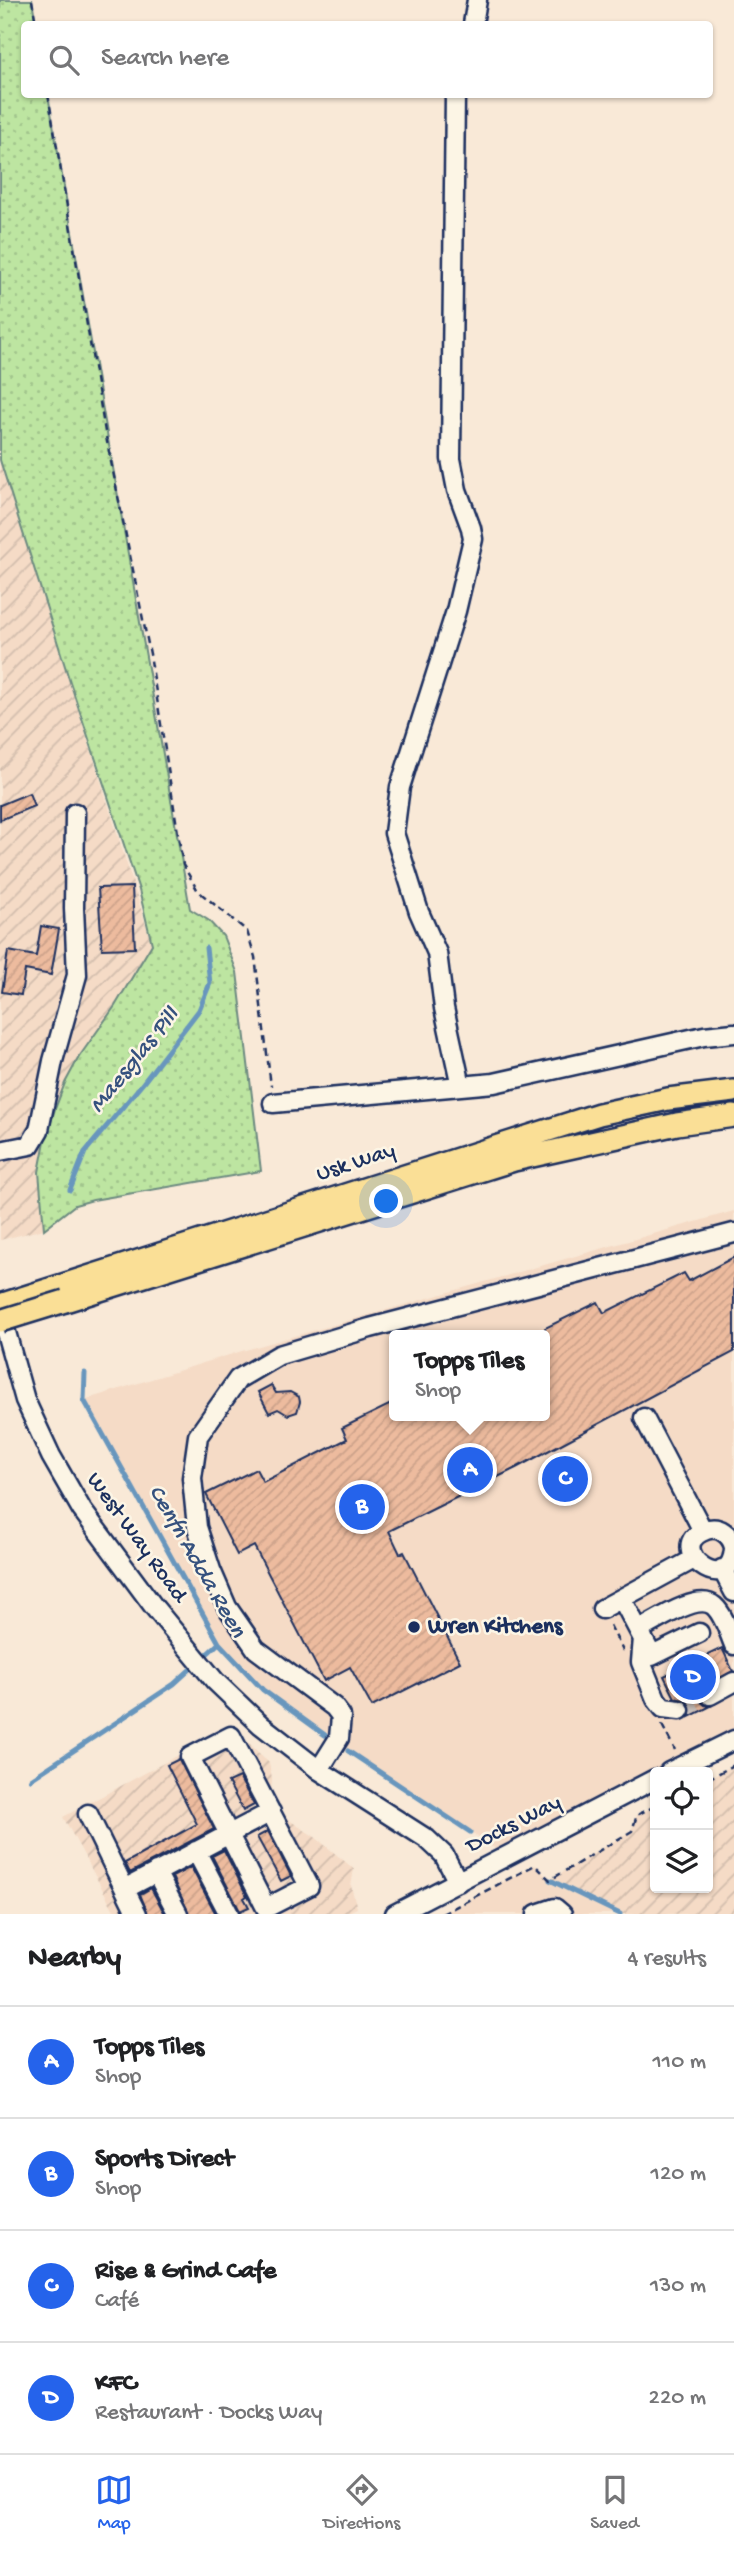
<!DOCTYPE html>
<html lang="en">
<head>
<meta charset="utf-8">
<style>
  body { margin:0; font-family:"Gochi Hand",sans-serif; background:#f6f6f6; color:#202124 }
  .controls { position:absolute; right:21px; bottom:21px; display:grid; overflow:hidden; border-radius:7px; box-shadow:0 2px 5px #0004 }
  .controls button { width:63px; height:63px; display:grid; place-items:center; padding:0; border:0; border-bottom:2px solid #e0e0e0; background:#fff; color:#202124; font:35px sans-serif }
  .you { position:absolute; left:387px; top:1202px; width:24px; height:24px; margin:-18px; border:5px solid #fff; border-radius:50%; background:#1a73e8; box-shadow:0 0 0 10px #1a73e833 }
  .badge { display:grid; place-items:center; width:46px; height:46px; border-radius:50%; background:#2563eb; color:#fff; font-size:23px; font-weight:700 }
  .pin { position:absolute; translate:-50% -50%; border:4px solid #fff; box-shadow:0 2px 7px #0006 }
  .popup { position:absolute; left:389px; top:1330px; width:161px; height:91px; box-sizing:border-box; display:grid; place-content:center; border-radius:7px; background:#fff; filter:drop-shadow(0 2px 5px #0005); font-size:23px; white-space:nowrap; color:#757577 }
  .popup b { font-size:26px; color:#202124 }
  .popup::after { content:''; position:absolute; left:50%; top:100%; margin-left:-14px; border:14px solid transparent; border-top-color:#fff }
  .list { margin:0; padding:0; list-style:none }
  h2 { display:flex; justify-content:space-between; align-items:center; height:91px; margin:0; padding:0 28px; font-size:30px }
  h2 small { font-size:23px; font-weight:400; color:#757577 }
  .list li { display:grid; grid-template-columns:46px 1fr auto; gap:21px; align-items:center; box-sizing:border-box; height:112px; padding:0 28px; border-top:2px solid #e0e0e0 }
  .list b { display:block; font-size:26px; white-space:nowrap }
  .list p { margin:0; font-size:23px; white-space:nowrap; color:#757577 }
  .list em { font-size:23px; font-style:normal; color:#757577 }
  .icon { flex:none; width:38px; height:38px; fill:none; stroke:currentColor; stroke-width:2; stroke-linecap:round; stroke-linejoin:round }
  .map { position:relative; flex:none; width:734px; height:1914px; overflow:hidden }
  .search { position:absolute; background:#fff; box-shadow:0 2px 5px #0004; left:21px; right:21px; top:21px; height:77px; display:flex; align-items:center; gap:18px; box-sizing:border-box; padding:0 24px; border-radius:7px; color:#757577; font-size:26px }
  .sheet { height:539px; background:#fff }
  nav { display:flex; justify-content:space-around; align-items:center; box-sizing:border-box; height:98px; border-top:2px solid #e0e0e0; background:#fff; font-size:19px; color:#757577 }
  nav a { display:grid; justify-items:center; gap:4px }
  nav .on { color:#2563eb }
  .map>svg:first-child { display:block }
  .built { fill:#f5dbc6; fill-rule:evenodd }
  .industrial { fill:url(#industrial-furrows) }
  .grass { fill:url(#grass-dots); stroke:#6c8a80; stroke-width:2 }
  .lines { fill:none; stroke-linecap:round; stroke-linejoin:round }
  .stream { stroke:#6896bd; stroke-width:5 }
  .building { fill:url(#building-hatch); stroke:#1b2f5e; stroke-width:2 }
  .minor-tunnel { stroke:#cdc4bf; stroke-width:18; stroke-dasharray:18 9; stroke-linecap:butt }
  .minor-casing { stroke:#1b2f5e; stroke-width:23 }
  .major-casing { stroke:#1b2f5e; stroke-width:26 }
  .path { stroke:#1b2f5e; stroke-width:2.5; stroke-dasharray:7 5; stroke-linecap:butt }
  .minor { stroke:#fcf5e5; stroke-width:18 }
  .major { stroke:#fadf96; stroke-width:21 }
  .major-bridge-casing { stroke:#1b2f5e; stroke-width:26; stroke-linecap:butt }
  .major-bridge { stroke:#fadf96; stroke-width:21 }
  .poi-dot { fill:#1b2f5e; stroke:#fcf5e5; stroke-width:2.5 }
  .labels { text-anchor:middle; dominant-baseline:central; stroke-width:5; stroke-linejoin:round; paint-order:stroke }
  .street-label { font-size:23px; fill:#1b2f5e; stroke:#fcf5e5 }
  .poi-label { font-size:23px; font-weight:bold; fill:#1b2f5e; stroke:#fcf5e5; text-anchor:start }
  .water-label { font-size:24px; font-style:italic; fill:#35517e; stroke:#fcf5e5 }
</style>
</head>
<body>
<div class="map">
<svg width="734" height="1914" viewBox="0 0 734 1914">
  <defs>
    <pattern id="industrial-furrows" width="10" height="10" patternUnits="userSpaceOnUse" patternTransform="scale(1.75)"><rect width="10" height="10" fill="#f5dbc6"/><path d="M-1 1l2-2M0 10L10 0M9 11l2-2" fill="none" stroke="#d1bcac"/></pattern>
    <pattern id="grass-dots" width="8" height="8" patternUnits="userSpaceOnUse" patternTransform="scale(1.75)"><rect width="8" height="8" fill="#bde5a1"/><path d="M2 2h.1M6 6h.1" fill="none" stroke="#a2c58d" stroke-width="1.8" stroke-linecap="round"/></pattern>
    <pattern id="building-hatch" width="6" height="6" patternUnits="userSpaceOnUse" patternTransform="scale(1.75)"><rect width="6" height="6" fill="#edbb9e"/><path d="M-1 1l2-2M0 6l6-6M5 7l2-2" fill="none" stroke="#cba18a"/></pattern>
  </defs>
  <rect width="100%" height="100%" fill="#f9e9d7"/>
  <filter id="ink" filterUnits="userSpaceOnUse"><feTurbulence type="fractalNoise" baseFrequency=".0143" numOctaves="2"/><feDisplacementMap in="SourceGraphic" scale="14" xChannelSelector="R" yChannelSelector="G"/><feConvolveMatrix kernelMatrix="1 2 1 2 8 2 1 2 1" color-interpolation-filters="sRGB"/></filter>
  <g filter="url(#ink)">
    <path class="built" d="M 734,1211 L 734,1740 L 669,1772 L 655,1772 L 506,1856 L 304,1721 L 263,1690 L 219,1643 L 84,1400 L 242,1351 ZM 395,1335 L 545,1335 L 545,1416 L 395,1416 Z
      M 535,1865 L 550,1880 L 620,1914 L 442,1914 Z"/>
    <path class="industrial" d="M 0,460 L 152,944 L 115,1006 L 79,1057 L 65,1083 L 55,1109 L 39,1172 L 44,1229 L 0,1240 Z
      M 229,1728 L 251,1745 L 269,1763 L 272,1779 L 271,1796 L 286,1818 L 315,1837 L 354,1869 L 351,1886 L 357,1908 L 344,1914 L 116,1914 L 63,1817 Z
      M 734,1765 L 734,1914 L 620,1914 L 550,1880 L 631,1831 L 637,1815 L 655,1806 L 655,1888 L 708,1888 L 708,1779 Z"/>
    <path class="grass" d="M 0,0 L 32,0 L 36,24 L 24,24 L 24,94 L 48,95 L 190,909 L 208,920 L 223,936 L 237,972 L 261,1171 L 93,1200 L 75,1205 L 44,1229 L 39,1172 L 45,1141 L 55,1109 L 65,1083 L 79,1057 L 115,1006 L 152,944 L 139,890 L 70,682 L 0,460 Z"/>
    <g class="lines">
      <path class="stream" d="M 70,1190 L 85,1152 L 143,1083 L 199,1010 L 210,983 L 206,948
        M 85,1373 L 84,1400 L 219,1643 L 263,1690 L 325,1735
        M 348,1751 L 470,1832
        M 31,1779 L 174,1684 L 219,1643
        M 550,1880 L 620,1914"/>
    </g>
    <path class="building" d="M 29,793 L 34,806 L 0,820 L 0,805 Z
      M 132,887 L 135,948 L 102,949 L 98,888 Z
      M 41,926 L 59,929 L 51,975 L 25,970 L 21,995 L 2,992 L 8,951 L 36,956 Z
      M 734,1257 L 734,1352 L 516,1468 L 389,1531 L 400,1554 L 404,1552 L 460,1662 L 372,1707 L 350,1667 L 324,1681 L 254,1546 L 237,1555 L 206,1494 L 256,1469 L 263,1482 L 347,1439 L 342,1428 L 395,1402 L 395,1416 L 545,1416 L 545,1328 L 598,1302 L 604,1313 L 684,1273 L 689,1281 Z
      M 271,1385 L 276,1393 L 290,1392 L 299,1397 L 300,1402 L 297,1412 L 288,1415 L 278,1409 L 269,1413 L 258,1392 Z
      M 722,1648 L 733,1671 L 701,1689 L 699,1694 L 700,1701 L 705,1705 L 711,1706 L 689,1717 L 690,1705 L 686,1701 L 675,1698 L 664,1676 Z
      M 179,1759 L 214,1829 L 130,1873 L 125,1863 L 197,1824 L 167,1765 Z
      M 239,1777 L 254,1805 L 243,1811 L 228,1782 Z
      M 268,1831 L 291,1876 L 281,1881 L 257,1837 Z
      M 224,1850 L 247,1896 L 244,1898 L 249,1907 L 240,1911 L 212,1856 Z
      M 191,1867 L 216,1914 L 189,1914 L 172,1877 Z
      M 151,1888 L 165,1914 L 148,1914 L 140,1894 Z"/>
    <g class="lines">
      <path class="minor-tunnel" d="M 680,1710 L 710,1695"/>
      <g class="minor-casing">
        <path id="minor" d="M 473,24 L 477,0
          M 455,94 L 451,459 L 457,490 L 471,528 L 473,539 L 456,611 L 400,787 L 394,833 L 419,912 L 437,953 L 444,1008 L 461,1086
          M 273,1103 L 494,1083 L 704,1036 L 734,1033
          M 0,1151 L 30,1145 L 39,1130 L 53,1061 L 77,975 L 74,908 L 75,813
          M 0,1311 L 25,1400 L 51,1456 L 82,1510 L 154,1607 L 215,1681 L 261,1725 L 319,1770 L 427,1839 L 444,1855 L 458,1882
          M 644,1418 L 703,1531
          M 734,1547 C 731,1535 719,1525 706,1530 C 660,1547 730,1601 734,1549
          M 722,1569 L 734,1592
          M 622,1599 L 652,1656 L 699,1633
          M 602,1609 L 694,1559
          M 639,1630 C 656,1621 698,1592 714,1606 C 724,1615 729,1633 734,1645
          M 643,1638 L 641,1662 L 656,1699 L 663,1708 L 680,1710
          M 710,1695 L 734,1682
          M 231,1736 L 309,1886 L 266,1908 L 190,1757 Z
          M 319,1770 L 339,1738 L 341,1716 L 334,1707 L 256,1649 L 227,1607 L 211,1570 L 197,1527 L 192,1478 L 198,1436 L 238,1379 L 279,1355 L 370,1328 L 734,1233
          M 669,1772 L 734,1740
          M 88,1814 L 137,1914
          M 196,1851 L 229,1914
          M 156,1872 L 178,1914
          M 125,1889 L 271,1812
          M 395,1914 L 655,1779
          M 537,1914 L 555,1908 L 562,1914"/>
      </g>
      <g class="major-casing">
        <path id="major" d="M 65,1301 L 514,1160 L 677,1124 L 734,1116
          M 0,1305 L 599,1114 L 668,1099 L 734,1091"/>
      </g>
      <path class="path" d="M 32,0 L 36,24
        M 48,94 L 105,432 L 150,654 L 183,865 L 198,891 L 247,931 L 255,957 L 271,1086
        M 610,1625 L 623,1651
        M 662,1725 L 675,1750
        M 708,1779 L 734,1765
        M 442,1914 L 535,1865 L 550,1880 L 632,1831 L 637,1815 L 655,1806"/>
      <use href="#minor" class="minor"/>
      <use href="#major" class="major"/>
      <g class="major-bridge-casing">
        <path id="major-bridge" d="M 0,1321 L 65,1301"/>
      </g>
      <use href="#major-bridge" class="major-bridge"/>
    </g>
  </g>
  <circle class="poi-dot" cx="414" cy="1627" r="7"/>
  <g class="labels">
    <g class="street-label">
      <text transform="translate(356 1163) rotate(-18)">Usk Way</text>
      <text transform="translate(136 1538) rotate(54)">West Way Road</text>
      <text transform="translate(514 1825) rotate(-27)">Docks Way</text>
    </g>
    <g class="poi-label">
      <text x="428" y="1627">Wren Kitchens</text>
    </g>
    <g class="water-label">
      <text transform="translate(135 1061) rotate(-51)">Maesglas Pill</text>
      <text transform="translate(196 1562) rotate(60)">Cenfn Adda Reen</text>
    </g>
  </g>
</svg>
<div class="controls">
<button><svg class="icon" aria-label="locate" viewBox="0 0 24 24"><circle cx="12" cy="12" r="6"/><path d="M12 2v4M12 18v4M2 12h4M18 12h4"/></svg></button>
<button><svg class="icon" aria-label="layers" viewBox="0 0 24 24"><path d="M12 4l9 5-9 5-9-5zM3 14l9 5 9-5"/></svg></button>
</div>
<div class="you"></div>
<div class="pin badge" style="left:470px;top:1470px">A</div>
<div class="popup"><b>Topps Tiles</b>Shop</div>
<div class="pin badge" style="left:362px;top:1507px">B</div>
<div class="pin badge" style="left:565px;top:1479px">C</div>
<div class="pin badge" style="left:693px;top:1677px">D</div>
<div class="search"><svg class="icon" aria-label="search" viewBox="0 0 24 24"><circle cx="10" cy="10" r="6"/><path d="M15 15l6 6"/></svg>Search here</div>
</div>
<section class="sheet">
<h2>Nearby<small>4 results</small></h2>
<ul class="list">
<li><span class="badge">A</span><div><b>Topps Tiles</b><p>Shop</p></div><em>110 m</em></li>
<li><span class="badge">B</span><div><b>Sports Direct</b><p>Shop</p></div><em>120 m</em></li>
<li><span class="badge">C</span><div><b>Rise &amp; Grind Cafe</b><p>Café</p></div><em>130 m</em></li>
<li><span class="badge">D</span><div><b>KFC</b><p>Restaurant · Docks Way</p></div><em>220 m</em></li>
</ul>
</section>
<nav>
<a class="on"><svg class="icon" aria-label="map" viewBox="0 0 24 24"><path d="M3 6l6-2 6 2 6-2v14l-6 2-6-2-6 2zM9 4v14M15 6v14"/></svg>Map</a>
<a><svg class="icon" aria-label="directions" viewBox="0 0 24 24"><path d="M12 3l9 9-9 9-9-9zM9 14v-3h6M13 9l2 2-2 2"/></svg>Directions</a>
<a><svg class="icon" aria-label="saved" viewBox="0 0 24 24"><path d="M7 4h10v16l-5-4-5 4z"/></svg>Saved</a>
</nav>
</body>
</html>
